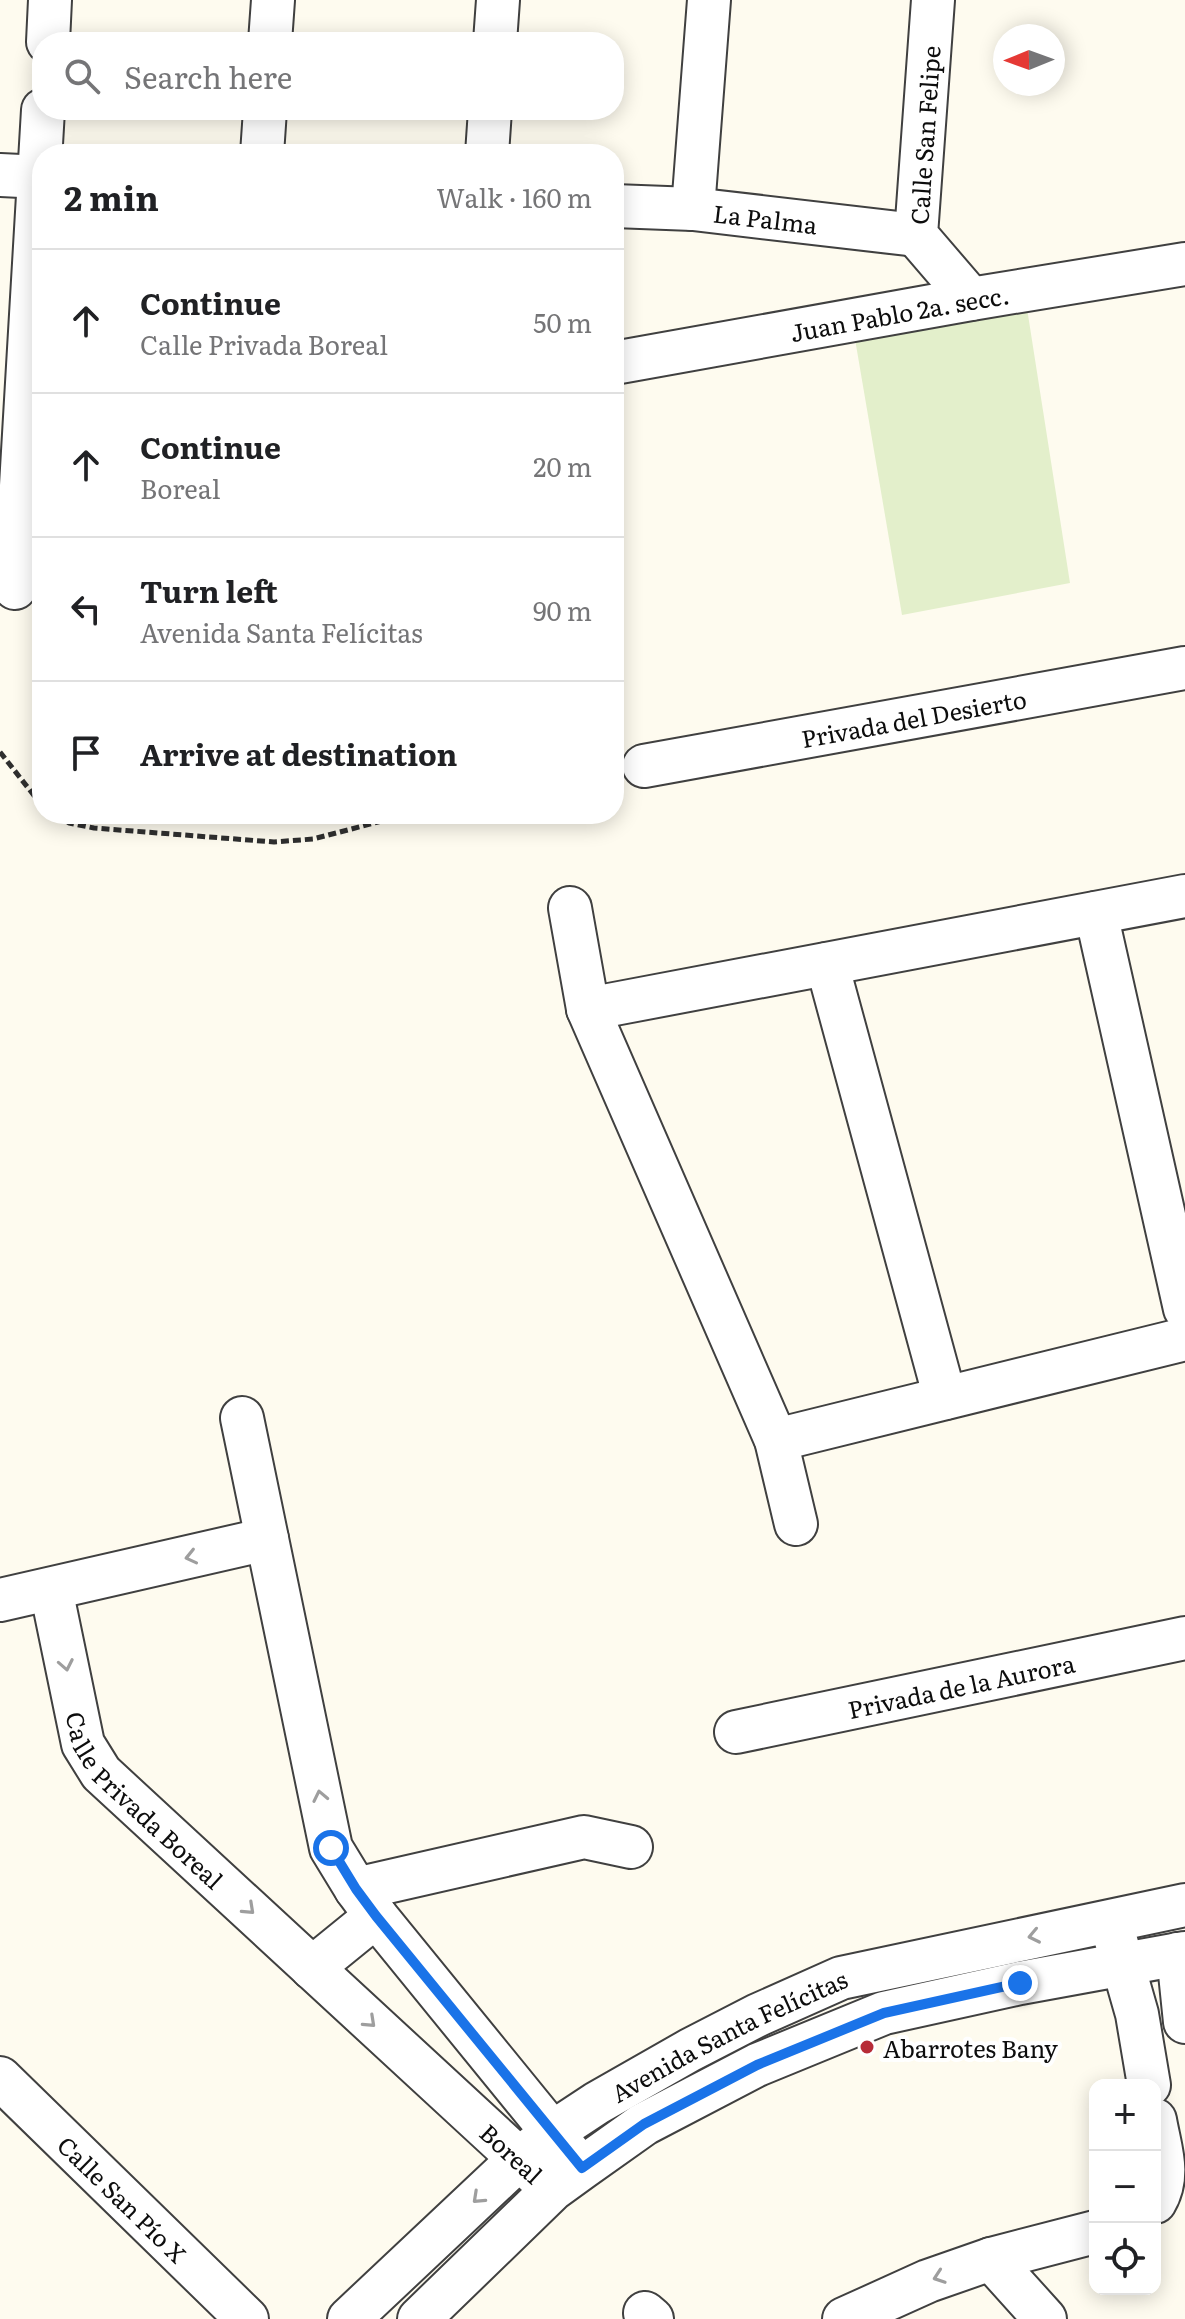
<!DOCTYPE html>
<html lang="en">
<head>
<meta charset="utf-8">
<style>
  body { margin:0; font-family:Literata,serif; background:#f2f2f2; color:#202124 }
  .controls { position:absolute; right:24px; bottom:24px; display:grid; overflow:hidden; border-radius:16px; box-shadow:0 4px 20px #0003 }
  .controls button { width:72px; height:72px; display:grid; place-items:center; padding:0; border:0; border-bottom:2px solid #e0e0e0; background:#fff; color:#202124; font:40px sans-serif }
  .compass { position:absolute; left:993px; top:24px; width:72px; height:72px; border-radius:50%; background:#fff; box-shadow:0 4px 20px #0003; rotate:269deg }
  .stop { position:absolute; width:24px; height:24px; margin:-18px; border:6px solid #1a73e8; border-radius:50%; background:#fff }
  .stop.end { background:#1a73e8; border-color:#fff; box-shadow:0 2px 8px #0008 }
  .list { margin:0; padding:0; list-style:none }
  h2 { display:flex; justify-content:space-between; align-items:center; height:104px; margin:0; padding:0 32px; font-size:34px }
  h2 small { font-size:26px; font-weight:400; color:#757577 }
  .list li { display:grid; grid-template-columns:52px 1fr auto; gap:24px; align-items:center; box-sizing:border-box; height:144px; padding:0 32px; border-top:2px solid #e0e0e0 }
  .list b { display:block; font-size:30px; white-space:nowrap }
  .list p { margin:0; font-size:26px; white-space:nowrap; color:#757577 }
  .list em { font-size:26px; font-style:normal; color:#757577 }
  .icon { flex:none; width:44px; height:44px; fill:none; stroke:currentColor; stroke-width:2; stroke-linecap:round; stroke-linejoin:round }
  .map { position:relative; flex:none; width:1185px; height:2319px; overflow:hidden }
  .search { position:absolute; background:#fff; box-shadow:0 4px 20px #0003; left:32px; top:32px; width:592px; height:88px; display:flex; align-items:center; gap:20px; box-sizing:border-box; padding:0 28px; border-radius:32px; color:#757577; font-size:30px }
  .panel { position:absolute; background:#fff; box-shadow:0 4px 20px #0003; left:32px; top:144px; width:592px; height:680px; border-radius:32px }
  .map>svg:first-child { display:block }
  .pitch { fill:#e3efcb }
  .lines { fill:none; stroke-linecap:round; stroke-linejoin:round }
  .minor-casing { stroke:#404040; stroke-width:46 }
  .path { stroke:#2f2f2f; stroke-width:5; stroke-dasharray:8 4; stroke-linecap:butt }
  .minor { stroke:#fff; stroke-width:42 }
  .oneway { stroke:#9e9e9e }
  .route { stroke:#1a73e8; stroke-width:10 }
  .poi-dot { fill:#b72c37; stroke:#fff; stroke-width:3 }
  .labels { text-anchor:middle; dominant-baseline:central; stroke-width:8; stroke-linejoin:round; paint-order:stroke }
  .street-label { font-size:24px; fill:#0d0d0d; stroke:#fff }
  .poi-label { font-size:24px; fill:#0d0d0d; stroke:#fff; text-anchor:start }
</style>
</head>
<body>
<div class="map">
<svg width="1185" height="2319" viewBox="0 0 1185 2319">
  <rect width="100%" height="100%" fill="#fefbef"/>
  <path class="pitch" d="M 1026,302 L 1070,583 L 902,615 L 855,339 Z"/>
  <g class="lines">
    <g class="minor-casing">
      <g id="minor">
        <path d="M 933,0 L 916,235 L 971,299"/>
        <path d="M 48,42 L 50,0"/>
        <path d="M 270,42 L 273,0"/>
        <path d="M 495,42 L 498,0"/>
        <path d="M 262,154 L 265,110"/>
        <path d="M 487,154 L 490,110"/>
        <path d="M 0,175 L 42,177"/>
        <path id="s1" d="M 614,206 L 693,209 L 916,235"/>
        <path d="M 693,209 L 709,0"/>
        <path id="s2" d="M 614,363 L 971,299 L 1185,264"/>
        <path d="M 15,588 L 43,110"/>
        <path id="s3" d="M 644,766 L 1185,668"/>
        <path d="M 570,908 L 588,1009 L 776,1440 L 796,1524"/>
        <path d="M 1096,913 L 1185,1309"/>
        <path d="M 827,964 L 945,1398"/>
        <path d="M 588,1009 L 1185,896"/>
        <path d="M 242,1418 L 331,1848 L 356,1889 L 376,1916 L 569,2153"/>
        <path d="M 776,1440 L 1185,1339"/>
        <path id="s4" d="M 51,1589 L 83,1744 L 101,1773 L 540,2178"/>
        <path d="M 0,1600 L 267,1539"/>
        <path id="s5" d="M 736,1732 L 1185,1638"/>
        <path d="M 356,1889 L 584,1837 L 631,1847"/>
        <path d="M 1115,1937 L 1137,2014 L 1149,2085"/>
        <path d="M 1178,1954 L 1185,2022"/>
        <path d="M 312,1968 L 376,1916"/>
        <path id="s6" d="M 0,2078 L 247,2319"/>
        <path d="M 1155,2120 C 1160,2149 1171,2175 1155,2202"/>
        <path d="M 991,2259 L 1045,2319"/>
        <path d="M 645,2313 L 652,2319"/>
        <path id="s7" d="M 349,2319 L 519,2159 L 553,2132 L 597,2103 L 690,2050 L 758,2015 L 841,1978 L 1185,1905"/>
        <path d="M 419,2319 L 553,2189 L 582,2168 L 644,2124 L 757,2065 L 884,2013 L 1020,1983 L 1185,1953"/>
        <path d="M 844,2319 L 928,2281 L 991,2259 L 1095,2232"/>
      </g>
    </g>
    <path class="path" d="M 0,752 L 36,798 L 42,802
      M 57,814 L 69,823 L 94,828 L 274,842 L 313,839 L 409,814"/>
    <use href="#minor" class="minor"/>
  </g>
  <defs><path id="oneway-chevron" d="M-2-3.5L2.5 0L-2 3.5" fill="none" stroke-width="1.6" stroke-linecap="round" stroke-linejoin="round" transform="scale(2)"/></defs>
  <g class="oneway">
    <use href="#oneway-chevron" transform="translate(191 1557) rotate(167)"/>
    <use href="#oneway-chevron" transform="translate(66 1665) rotate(79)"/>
    <use href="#oneway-chevron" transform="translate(320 1796) rotate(-102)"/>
    <use href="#oneway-chevron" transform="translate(249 1909) rotate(43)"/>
    <use href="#oneway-chevron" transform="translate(1034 1936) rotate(168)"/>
    <use href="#oneway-chevron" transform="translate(370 2022) rotate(43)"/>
    <use href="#oneway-chevron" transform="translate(478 2198) rotate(137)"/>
    <use href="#oneway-chevron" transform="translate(939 2277) rotate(161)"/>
  </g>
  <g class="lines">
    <path class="route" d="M 331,1848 L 356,1889 L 376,1916 L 582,2168 L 644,2124 L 757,2065 L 884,2013 L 1020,1983"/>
  </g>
  <circle class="poi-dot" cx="867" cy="2047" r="8"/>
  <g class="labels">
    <g class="street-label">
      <text transform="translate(924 135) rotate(-86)">Calle San Felipe</text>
      <text stroke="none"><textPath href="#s1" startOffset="152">La Palma</textPath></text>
      <text stroke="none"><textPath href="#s2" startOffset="290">Juan Pablo 2a. secc.</textPath></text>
      <text stroke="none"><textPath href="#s3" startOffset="274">Privada del Desierto</textPath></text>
      <text stroke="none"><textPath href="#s5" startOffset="230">Privada de la Aurora</textPath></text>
      <text stroke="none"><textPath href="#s4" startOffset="240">Calle Privada Boreal</textPath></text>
      <text stroke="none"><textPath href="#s7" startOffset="478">Avenida Santa Felícitas</textPath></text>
      <text stroke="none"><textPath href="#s4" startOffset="752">Boreal</textPath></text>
      <text stroke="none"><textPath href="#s6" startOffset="172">Calle San Pío X</textPath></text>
    </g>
    <g class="poi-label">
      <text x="883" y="2047">Abarrotes Bany</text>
    </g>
  </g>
</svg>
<div class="controls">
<button>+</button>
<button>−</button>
<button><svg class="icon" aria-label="locate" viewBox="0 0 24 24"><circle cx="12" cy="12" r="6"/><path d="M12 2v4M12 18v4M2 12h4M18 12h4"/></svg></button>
</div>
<svg class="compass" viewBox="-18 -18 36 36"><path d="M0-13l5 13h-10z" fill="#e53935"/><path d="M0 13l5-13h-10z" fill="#757577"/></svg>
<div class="stop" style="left:331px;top:1848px"></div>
<div class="stop end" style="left:1020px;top:1983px"></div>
<div class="search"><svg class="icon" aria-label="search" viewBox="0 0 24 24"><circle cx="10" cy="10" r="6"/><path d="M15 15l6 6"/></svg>Search here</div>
<section class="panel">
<h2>2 min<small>Walk · 160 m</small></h2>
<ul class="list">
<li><svg class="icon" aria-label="ahead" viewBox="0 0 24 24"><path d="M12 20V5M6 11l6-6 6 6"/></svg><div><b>Continue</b><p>Calle Privada Boreal</p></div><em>50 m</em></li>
<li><svg class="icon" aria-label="ahead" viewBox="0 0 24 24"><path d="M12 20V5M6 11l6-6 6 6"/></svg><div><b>Continue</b><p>Boreal</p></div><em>20 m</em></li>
<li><svg class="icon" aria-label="left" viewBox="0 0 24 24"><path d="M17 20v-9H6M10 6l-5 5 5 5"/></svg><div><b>Turn left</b><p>Avenida Santa Felícitas</p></div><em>90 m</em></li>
<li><svg class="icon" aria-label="arrive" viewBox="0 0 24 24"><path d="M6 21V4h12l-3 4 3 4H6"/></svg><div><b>Arrive at destination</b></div></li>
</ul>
</section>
</div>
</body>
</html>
